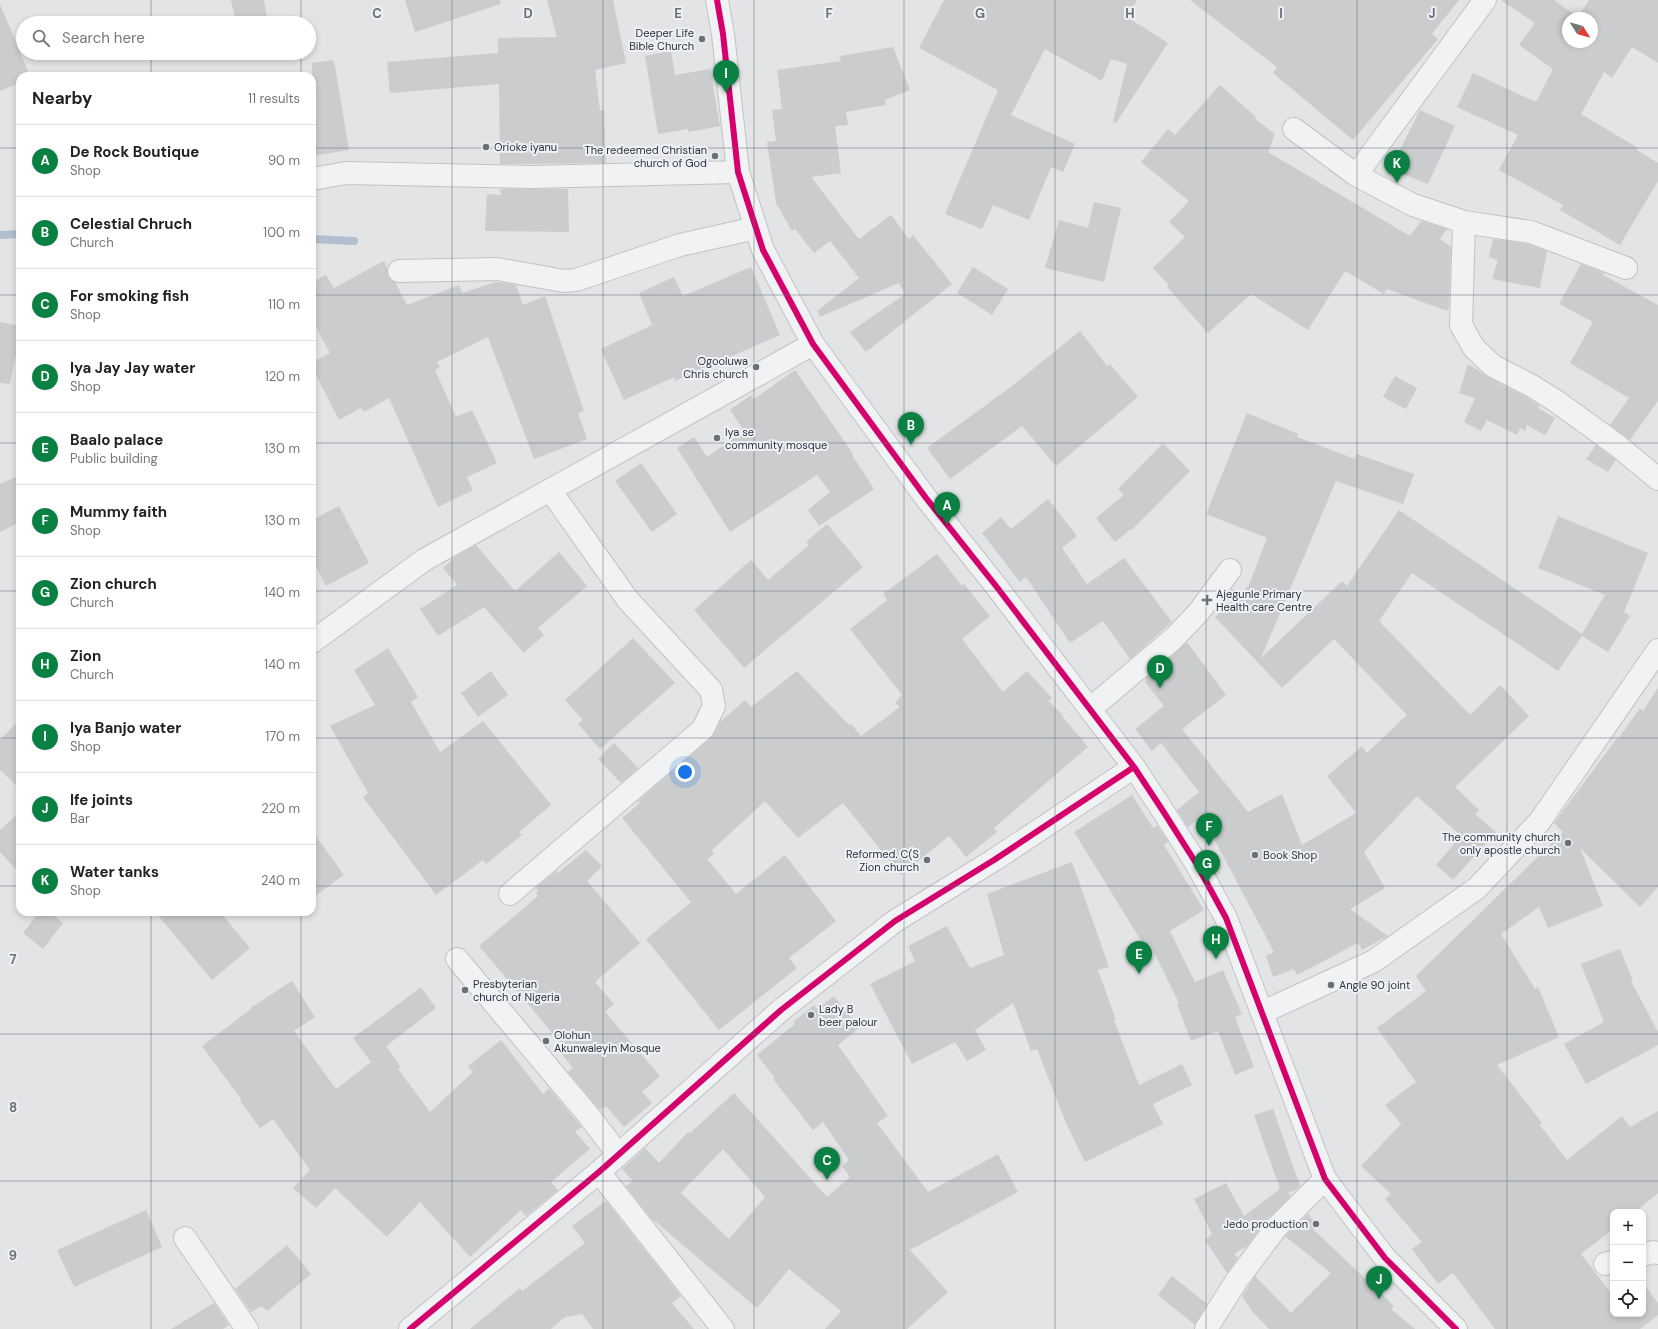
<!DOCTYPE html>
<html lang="en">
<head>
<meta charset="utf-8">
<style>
  body { margin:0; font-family:"DM Sans",sans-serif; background:#f6f6f6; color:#222 }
  .controls { position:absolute; right:12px; bottom:12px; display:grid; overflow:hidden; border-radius:8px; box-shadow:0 2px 6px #0003 }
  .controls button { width:36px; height:36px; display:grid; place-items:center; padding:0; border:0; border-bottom:1px solid #e0e0e0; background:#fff; color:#222; font:20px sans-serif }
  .compass { position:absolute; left:1562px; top:12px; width:36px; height:36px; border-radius:50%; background:#fff; box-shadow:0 2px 6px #0003; rotate:127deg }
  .you { position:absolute; left:685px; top:772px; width:14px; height:14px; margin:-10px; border:3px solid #fff; border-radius:50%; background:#1a73e8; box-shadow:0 0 0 6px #1a73e833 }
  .badge { display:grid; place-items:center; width:26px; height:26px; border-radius:50%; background:#0b8043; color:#fff; font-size:13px; font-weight:700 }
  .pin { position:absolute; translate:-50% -33px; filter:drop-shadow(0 1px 2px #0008) }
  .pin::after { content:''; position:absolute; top:21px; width:14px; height:12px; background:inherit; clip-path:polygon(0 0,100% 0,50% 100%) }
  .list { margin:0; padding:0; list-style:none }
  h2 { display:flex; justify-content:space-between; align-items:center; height:52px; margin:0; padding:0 16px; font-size:17px }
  h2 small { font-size:13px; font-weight:400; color:#767676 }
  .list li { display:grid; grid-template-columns:26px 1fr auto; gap:12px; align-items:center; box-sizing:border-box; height:72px; padding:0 16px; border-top:1px solid #e0e0e0 }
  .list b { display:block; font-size:15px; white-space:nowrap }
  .list p { margin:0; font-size:13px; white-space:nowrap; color:#767676 }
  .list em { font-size:13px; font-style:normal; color:#767676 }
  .icon { flex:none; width:22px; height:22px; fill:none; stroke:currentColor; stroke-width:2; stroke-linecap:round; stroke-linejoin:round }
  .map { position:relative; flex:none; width:1658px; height:1329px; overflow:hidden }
  .search { position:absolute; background:#fff; box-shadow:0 2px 6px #0003; left:16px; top:16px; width:300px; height:44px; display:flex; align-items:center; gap:10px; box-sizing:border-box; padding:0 14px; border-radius:22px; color:#767676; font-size:15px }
  .panel { position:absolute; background:#fff; box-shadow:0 2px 6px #0003; left:16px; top:72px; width:300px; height:844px; border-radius:12px }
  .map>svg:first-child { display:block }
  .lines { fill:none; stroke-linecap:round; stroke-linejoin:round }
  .stream { stroke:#b2bfce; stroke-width:8 }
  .building { fill:#caccce; fill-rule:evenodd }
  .minor-casing { stroke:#c0c2c4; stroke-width:24 }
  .minor { stroke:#f0f2f3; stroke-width:22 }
  .cycleway-casing { stroke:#eff1f5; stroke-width:8 }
  .cycleway { stroke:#d6006c; stroke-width:6 }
  .grid { fill:none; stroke:#6a6f78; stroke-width:1; stroke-opacity:0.55 }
  .poi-dot { fill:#6a6f78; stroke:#eff1f5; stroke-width:1.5 }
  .labels { text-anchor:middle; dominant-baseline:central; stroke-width:4; stroke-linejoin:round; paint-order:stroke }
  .poi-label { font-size:11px; fill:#2a303d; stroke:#eff1f5; text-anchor:start }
  .grid-label { font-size:13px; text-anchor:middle; font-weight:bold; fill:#6a6f78; stroke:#eff1f5; stroke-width:4; stroke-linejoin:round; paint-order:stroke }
</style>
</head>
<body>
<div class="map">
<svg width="1658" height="1329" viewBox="0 0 1658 1329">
  <rect width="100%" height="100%" fill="#e2e4e6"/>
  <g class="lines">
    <path class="stream" d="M 0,235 L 20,234
      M 312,239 L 354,241"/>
  </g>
  <path class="building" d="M 231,0 L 264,0 L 268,23 L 236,23 Z
    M 405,0 L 500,0 L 501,4 L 415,32 Z
    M 547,0 L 613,0 L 626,63 L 595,70 L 600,111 L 604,110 L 606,163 L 500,164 L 499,84 L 390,93 L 387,62 L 498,53 L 498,38 L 557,37 Z
    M 944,0 L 1137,0 L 1127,17 L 1168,43 L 1116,123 L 1113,122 L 1127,64 L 1111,59 L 1102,81 L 1045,49 L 1011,115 L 1075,144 L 1063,172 L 1051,167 L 1029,220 L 993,205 L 982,229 L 945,214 L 998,90 L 919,48 Z
    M 1190,0 L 1459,0 L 1432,34 L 1438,39 L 1353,140 L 1273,73 L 1277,67 Z
    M 1501,0 L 1554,0 L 1578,17 L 1589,0 L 1658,0 L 1658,63 L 1632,47 L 1612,78 L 1604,72 L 1581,114 L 1638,148 L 1637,150 L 1658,163 L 1658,181 L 1620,245 L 1560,210 L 1563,205 L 1499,170 L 1518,135 L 1457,107 L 1473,73 L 1536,102 L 1553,69 L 1519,45 L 1535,23 ZM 1568,18 L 1592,18 L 1592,42 L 1568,42 Z
    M 0,4 L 30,76 L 20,76 L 20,83 L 0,91 Z
    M 893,47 L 910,90 L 885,100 L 886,105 L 846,112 L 848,125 L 835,126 L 841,173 L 811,177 L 859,239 L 891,215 L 909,239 L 913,235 L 952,284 L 866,352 L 850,332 L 905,294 L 899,283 L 820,317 L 817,311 L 859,278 L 830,241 L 814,253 L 795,229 L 792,231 L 776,203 L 767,142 L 776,141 L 772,110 L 782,109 L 777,70 L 841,61 L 840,56 Z
    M 671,51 L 675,75 L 710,69 L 720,126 L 688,132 L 688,129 L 658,134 L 645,56 Z
    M 333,60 L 335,66 L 349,150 L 312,156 L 312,63 Z
    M 1220,85 L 1256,117 L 1255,119 L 1275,134 L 1268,152 L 1410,236 L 1421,221 L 1447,229 L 1440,239 L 1451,247 L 1449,306 L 1447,311 L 1387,289 L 1384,294 L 1345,271 L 1308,330 L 1251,294 L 1208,333 L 1167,287 L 1169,285 L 1153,268 L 1185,237 L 1169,222 L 1189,201 L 1141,162 L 1168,129 L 1175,135 Z
    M 1420,110 L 1455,126 L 1428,184 L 1390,169 Z
    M 500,189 L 568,189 L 569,232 L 485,231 L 487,194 L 501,195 Z
    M 1094,202 L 1121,208 L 1104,282 L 1045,268 L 1059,220 L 1088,228 Z
    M 1493,239 L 1528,244 L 1547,251 L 1540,288 L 1492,279 L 1498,260 L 1489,257 Z
    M 384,261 L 387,268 L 388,277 L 395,282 L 407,305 L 459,285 L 462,293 L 496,282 L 516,285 L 523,305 L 545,296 L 584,411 L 578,413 L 587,439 L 534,459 L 488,337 L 437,362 L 440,367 L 435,370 L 456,417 L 472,410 L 497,463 L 467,477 L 473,490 L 438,507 L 389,398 L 364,412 L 361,408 L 339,420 L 312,367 L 312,362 L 330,353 L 312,320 L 312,282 L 326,275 L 334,288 Z
    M 1581,264 L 1604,273 L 1603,275 L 1658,305 L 1658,401 L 1630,440 L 1610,425 L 1629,398 L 1570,363 L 1593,322 L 1559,304 Z
    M 751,267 L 780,335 L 675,381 L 674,377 L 624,400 L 601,349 L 652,325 L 639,293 L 674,277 L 683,296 Z
    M 973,267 L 1008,289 L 992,315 L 957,293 Z
    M 0,322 L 20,326 L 20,334 L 10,384 L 0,383 Z
    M 1080,331 L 1107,366 L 1110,364 L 1138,397 L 1056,466 L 1022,426 L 950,479 L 927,448 L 1012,386 Z
    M 1468,364 L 1500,384 L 1526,397 L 1539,405 L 1538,408 L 1555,418 L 1545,435 L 1527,425 L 1525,431 L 1520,428 L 1517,435 L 1487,420 L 1481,431 L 1464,422 L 1475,398 L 1459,393 Z
    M 795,370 L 853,454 L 852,455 L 874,489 L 819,526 L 808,510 L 830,492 L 817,475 L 730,532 L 677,448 L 694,437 L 707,457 L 744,431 L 730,410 L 751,395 L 754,399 Z
    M 1395,376 L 1417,388 L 1406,409 L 1383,397 Z
    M 1247,413 L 1298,434 L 1297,437 L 1355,459 L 1357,454 L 1414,474 L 1403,504 L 1336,481 L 1261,658 L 1342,581 L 1347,586 L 1399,510 L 1582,634 L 1605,595 L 1538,568 L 1558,516 L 1648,553 L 1624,612 L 1630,616 L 1608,652 L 1582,636 L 1558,671 L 1412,573 L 1379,621 L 1470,715 L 1500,685 L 1529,716 L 1455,787 L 1479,810 L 1475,814 L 1496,832 L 1453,880 L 1436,865 L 1461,836 L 1417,796 L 1364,852 L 1385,888 L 1350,909 L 1388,936 L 1362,950 L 1358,943 L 1297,975 L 1294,969 L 1273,977 L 1266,956 L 1274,952 L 1202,816 L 1188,827 L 1177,810 L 1199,792 L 1161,743 L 1152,751 L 1135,729 L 1164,706 L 1145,682 L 1146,681 L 1145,679 L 1187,642 L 1226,695 L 1182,729 L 1248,812 L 1282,794 L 1302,845 L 1356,813 L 1327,776 L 1362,746 L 1367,753 L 1407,715 L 1334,639 L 1282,688 L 1215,617 L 1249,585 L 1267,538 L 1206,514 Z
    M 1163,443 L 1190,471 L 1132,530 L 1131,529 L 1115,542 L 1096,518 L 1124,495 L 1118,489 Z
    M 1596,445 L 1616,460 L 1608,472 L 1586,459 Z
    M 641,463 L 677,514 L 652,532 L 615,481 Z
    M 20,475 L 20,522 L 0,532 L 0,484 Z
    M 1048,499 L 1077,536 L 1062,548 L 1087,584 L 1124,558 L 1172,622 L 1130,659 L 1103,621 L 1070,643 L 1026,577 L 1020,582 L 982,533 L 1001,517 L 1011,529 Z
    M 339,506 L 369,563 L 326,586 L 312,559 L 312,520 Z
    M 827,524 L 863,567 L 744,668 L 694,610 L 751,560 L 768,580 L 809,545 L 806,542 Z
    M 476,545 L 515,591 L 559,552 L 587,586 L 538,628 L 544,635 L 524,653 L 484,607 L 438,636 L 420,609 L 457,585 L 443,568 L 456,556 Z
    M 937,554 L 962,586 L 964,584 L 990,616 L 962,639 L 1003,692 L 1027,671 L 1052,698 L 1048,701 L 1063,715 L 1062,716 L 1088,747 L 994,828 L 997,832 L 966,857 L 949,836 L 901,875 L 843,803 L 798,838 L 765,801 L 712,850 L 714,853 L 707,859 L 736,894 L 785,855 L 836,921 L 789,958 L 797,968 L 719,1030 L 646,939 L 691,902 L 622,818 L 640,803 L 638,801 L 711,738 L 720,722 L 745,700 L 751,707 L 797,671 L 849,725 L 851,724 L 861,736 L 900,707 L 895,703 L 902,695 L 850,629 L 887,600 L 883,594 Z
    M 633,638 L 675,683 L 600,749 L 578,724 L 583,720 L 565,700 Z
    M 388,648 L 418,697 L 411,702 L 440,752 L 483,721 L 551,805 L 519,832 L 522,835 L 486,864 L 483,860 L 436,895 L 363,797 L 368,793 L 330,726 L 375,705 L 354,670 Z
    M 491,671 L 508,695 L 478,717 L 461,693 Z
    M 1658,688 L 1658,887 L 1640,907 L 1580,848 L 1603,906 L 1548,928 L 1539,907 L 1501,934 L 1535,989 L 1538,987 L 1559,1037 L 1497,1065 L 1542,1123 L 1539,1124 L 1567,1160 L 1622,1116 L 1630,1127 L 1658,1111 L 1658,1193 L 1635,1212 L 1613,1212 L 1613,1229 L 1581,1254 L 1613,1296 L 1613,1314 L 1643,1314 L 1643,1283 L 1658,1303 L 1658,1315 L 1640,1329 L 1495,1329 L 1453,1273 L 1438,1284 L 1412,1249 L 1422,1242 L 1385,1199 L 1391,1194 L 1361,1166 L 1401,1124 L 1385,1105 L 1416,1082 L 1377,1028 L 1426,991 L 1416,976 L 1563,832 L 1554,823 L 1617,738 L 1618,739 L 1640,708 L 1643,711 Z
    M 20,719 L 20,789 L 0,770 L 0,740 Z
    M 614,743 L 638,768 L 621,783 L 598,759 Z
    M 1132,795 L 1153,828 L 1157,825 L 1168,842 L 1164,845 L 1204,910 L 1170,931 L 1195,982 L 1223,970 L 1242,1014 L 1235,1017 L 1254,1067 L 1235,1075 L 1218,1031 L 1191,1041 L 1177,1004 L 1179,1003 L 1150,944 L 1145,947 L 1074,832 Z
    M 20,812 L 20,874 L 0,852 L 0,830 Z
    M 312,831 L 344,875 L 312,898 Z
    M 586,850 L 602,866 L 587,881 L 640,943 L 595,982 L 614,1004 L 605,1012 L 660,1076 L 642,1092 L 652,1103 L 624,1127 L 606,1106 L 600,1110 L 568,1072 L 573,1068 L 561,1053 L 566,1049 L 479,946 L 538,896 L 536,893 L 538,891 L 536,888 L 556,871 L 558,873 Z
    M 1072,862 L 1109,967 L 1098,970 L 1116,1020 L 1114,1020 L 1139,1085 L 1182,1064 L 1192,1085 L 1153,1104 L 1163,1124 L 1085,1162 L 1066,1123 L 1037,1049 L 1031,1051 L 1013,1003 L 975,1030 L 986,1050 L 967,1061 L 955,1042 L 912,1064 L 870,984 L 915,961 L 908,946 L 947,926 L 970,968 L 1004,955 L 987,894 Z
    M 39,912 L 50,912 L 63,923 L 43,949 L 23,933 Z
    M 155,912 L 220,912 L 250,948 L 212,980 Z
    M 1620,949 L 1633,981 L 1631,981 L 1658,1032 L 1658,1045 L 1586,1084 L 1564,1044 L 1604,1022 L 1581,964 Z
    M 292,981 L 315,1017 L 294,1031 L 336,1089 L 371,1062 L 353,1038 L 421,987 L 436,1008 L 386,1046 L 401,1067 L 398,1069 L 430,1112 L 473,1072 L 468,1066 L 501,1040 L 543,1094 L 549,1088 L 579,1124 L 582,1127 L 575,1132 L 590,1149 L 551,1182 L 558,1190 L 526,1216 L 521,1210 L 470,1257 L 420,1202 L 387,1237 L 335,1188 L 316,1208 L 293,1188 L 310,1170 L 273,1119 L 260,1128 L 240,1101 L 241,1099 L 202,1046 L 251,1009 L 250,1008 Z
    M 834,996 L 859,1028 L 838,1045 L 888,1116 L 877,1123 L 928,1192 L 998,1154 L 1018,1192 L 910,1250 L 948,1292 L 907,1329 L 825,1329 L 841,1311 L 789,1269 L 757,1308 L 650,1217 L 626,1186 L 633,1181 L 622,1169 L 645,1148 L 659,1163 L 688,1132 L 690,1133 L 734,1093 L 827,1197 L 850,1177 L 842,1166 L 849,1160 L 823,1122 L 813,1130 L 773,1079 L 775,1078 L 757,1055 L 795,1024 L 793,1022 L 814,1005 L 817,1009 ZM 723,1149 L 765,1197 L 729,1239 L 681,1193 Z
    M 1273,1109 L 1300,1186 L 1296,1190 L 1288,1193 L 1291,1196 L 1267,1219 L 1247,1246 L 1234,1254 L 1238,1258 L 1227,1273 L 1205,1240 L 1212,1234 L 1194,1199 L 1226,1183 L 1244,1216 L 1280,1189 L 1254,1115 Z
    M 606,1201 L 681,1296 L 672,1303 L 694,1329 L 593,1329 L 582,1314 L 565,1317 L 551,1329 L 470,1329 L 520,1288 L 522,1291 L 585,1243 L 572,1226 Z
    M 146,1210 L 162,1247 L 74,1287 L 57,1250 Z
    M 1308,1214 L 1317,1225 L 1313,1229 L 1394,1306 L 1391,1309 L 1415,1329 L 1269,1329 L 1252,1311 L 1242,1296 L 1255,1276 L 1291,1313 L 1331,1273 L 1285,1236 Z
    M 287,1245 L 311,1274 L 267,1311 L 262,1306 L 251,1312 L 235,1289 Z
    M 1172,1276 L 1207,1304 L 1195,1325 L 1158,1295 Z
    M 214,1303 L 229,1325 L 223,1329 L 171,1329 Z"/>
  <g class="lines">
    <g class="minor-casing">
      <path id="minor" d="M 717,0 L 723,34 L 738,172 L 763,250 L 813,344 L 926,498 L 996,586 L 1134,767 L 1163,811 L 1196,863 L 1226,918 L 1325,1179 L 1385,1258 L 1456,1329
        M 1294,129 L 1356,175 L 1485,0
        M 1356,175 L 1413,205 L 1464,222 L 1531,232 L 1626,268
        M 312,179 L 346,173 L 531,177 L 738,172
        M 1464,222 L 1461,325 L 1474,348 L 1493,366 L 1532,386 L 1556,401 L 1618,446 L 1658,479
        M 399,271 L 497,269 L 564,281 L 576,280 L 680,245 L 756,228
        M 312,642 L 424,560 L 813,344
        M 1090,709 L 1173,639 L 1198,613 L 1230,570
        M 510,894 L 703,729 L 714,706 L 711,690 L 628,600 L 550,490
        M 457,959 L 589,1116 L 618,1154
        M 1263,1012 L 1374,961 L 1477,888 L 1540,821 L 1658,650
        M 599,1172 L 723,1329
        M 185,1238 L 247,1329
        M 1643,1255 L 1653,1252 L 1658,1253
        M 1605,1264 L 1613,1262
        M 410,1329 L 599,1172 L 781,1010 L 895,921 L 994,860 L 1134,767
        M 1206,1329 L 1237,1280 L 1276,1228 L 1325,1179"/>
    </g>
    <use href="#minor" class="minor"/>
    <g class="cycleway-casing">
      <path id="cycleway" d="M 717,0 L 723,34 L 738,172 L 763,250 L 813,344 L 926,498 L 996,586 L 1134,767 L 1163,811 L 1196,863 L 1226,918 L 1325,1179 L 1385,1258 L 1456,1329
        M 410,1329 L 599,1172 L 781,1010 L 895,921 L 994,860 L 1134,767"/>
    </g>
    <use href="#cycleway" class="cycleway"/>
  </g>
  <path class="grid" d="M 151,0 L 151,23M 301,0 L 301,23M 452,0 L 452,1329M 603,0 L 603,1329M 754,0 L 754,1329M 904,0 L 904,1329M 1055,0 L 1055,1329M 1206,0 L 1206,1329M 1357,0 L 1357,1329M 1507,0 L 1507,1329M 151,53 L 151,76M 301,53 L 301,76M 0,148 L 20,148M 312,148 L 1658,148M 0,295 L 20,295M 312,295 L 1658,295M 0,443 L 20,443M 312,443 L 1658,443M 0,591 L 20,591M 312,591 L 1658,591M 0,738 L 20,738M 312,738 L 1658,738M 0,886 L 20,886M 312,886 L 1658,886M 151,912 L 151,1329M 301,912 L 301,1329M 0,1034 L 1658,1034M 0,1181 L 1658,1181"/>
  <g class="poi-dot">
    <circle cx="702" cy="39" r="4"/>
    <circle cx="486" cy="147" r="4"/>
    <circle cx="715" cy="156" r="4"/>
    <circle cx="756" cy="367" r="4"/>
    <circle cx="717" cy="438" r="4"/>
    <path d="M1205 594h4v4h4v4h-4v4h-4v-4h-4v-4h4z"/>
    <circle cx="1568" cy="843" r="4"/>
    <circle cx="1255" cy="855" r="4"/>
    <circle cx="927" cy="860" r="4"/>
    <circle cx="1331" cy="985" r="4"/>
    <circle cx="465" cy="990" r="4"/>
    <circle cx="811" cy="1015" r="4"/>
    <circle cx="546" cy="1041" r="4"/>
    <circle cx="1316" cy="1224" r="4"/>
  </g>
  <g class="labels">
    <g class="poi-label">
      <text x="694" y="33" text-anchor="end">Deeper Life<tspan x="694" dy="13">Bible Church</tspan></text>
      <text x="494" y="147">Orioke iyanu</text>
      <text x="707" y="150" text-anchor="end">The redeemed Christian<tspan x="707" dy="13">church of God</tspan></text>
      <text x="748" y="361" text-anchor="end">Ogooluwa<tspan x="748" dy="13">Chris church</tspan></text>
      <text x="725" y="432">Iya se<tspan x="725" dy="13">community mosque</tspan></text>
      <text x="1216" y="594">Ajegunle Primary<tspan x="1216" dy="13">Health care Centre</tspan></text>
      <text x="1560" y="837" text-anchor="end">The community church<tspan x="1560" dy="13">only apostle church</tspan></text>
      <text x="919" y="854" text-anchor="end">Reformed. C(S<tspan x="919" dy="13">Zion church</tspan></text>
      <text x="1263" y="855">Book Shop</text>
      <text x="473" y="984">Presbyterian<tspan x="473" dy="13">church of Nigeria</tspan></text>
      <text x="1339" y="985">Angle 90 joint</text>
      <text x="819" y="1009">Lady B<tspan x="819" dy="13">beer palour</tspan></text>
      <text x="554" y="1035">Olohun<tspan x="554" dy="13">Akunwaleyin Mosque</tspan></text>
      <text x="1308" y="1224" text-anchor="end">Jedo production</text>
    </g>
  </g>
  <g class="grid-label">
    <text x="377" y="18">C</text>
    <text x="528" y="18">D</text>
    <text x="678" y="18">E</text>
    <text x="829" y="18">F</text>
    <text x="980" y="18">G</text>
    <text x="1130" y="18">H</text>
    <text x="1281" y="18">I</text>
    <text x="1432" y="18">J</text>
    <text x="13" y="964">7</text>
    <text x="13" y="1112">8</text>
    <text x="13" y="1260">9</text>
  </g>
</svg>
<div class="controls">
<button>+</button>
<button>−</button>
<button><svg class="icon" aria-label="locate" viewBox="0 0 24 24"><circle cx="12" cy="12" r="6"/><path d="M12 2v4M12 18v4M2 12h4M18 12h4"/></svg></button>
</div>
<svg class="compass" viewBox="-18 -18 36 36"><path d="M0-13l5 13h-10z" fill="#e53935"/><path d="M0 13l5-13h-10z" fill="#767676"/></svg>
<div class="you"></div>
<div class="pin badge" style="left:947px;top:525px">A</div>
<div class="pin badge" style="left:911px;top:445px">B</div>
<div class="pin badge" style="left:827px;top:1180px">C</div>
<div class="pin badge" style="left:1160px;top:688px">D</div>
<div class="pin badge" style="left:1139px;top:974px">E</div>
<div class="pin badge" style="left:1209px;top:846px">F</div>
<div class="pin badge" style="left:1207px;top:883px">G</div>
<div class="pin badge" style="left:1216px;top:959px">H</div>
<div class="pin badge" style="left:726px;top:93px">I</div>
<div class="pin badge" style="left:1379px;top:1299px">J</div>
<div class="pin badge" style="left:1397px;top:183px">K</div>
<div class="search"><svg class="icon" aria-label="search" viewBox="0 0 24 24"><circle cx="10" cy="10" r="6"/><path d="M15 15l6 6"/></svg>Search here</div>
<section class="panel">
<h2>Nearby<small>11 results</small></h2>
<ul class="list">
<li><span class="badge">A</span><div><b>De Rock Boutique</b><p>Shop</p></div><em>90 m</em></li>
<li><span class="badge">B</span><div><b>Celestial Chruch</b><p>Church</p></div><em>100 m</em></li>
<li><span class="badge">C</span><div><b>For smoking fish</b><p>Shop</p></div><em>110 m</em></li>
<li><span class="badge">D</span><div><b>Iya Jay Jay water</b><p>Shop</p></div><em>120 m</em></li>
<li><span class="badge">E</span><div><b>Baalo palace</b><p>Public building</p></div><em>130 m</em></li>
<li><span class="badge">F</span><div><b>Mummy faith</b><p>Shop</p></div><em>130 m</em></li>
<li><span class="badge">G</span><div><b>Zion church</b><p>Church</p></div><em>140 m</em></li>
<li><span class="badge">H</span><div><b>Zion</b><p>Church</p></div><em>140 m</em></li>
<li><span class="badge">I</span><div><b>Iya Banjo water</b><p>Shop</p></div><em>170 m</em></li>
<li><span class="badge">J</span><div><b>Ife joints</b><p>Bar</p></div><em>220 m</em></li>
<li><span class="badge">K</span><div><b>Water tanks</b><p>Shop</p></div><em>240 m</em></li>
</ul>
</section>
</div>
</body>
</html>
